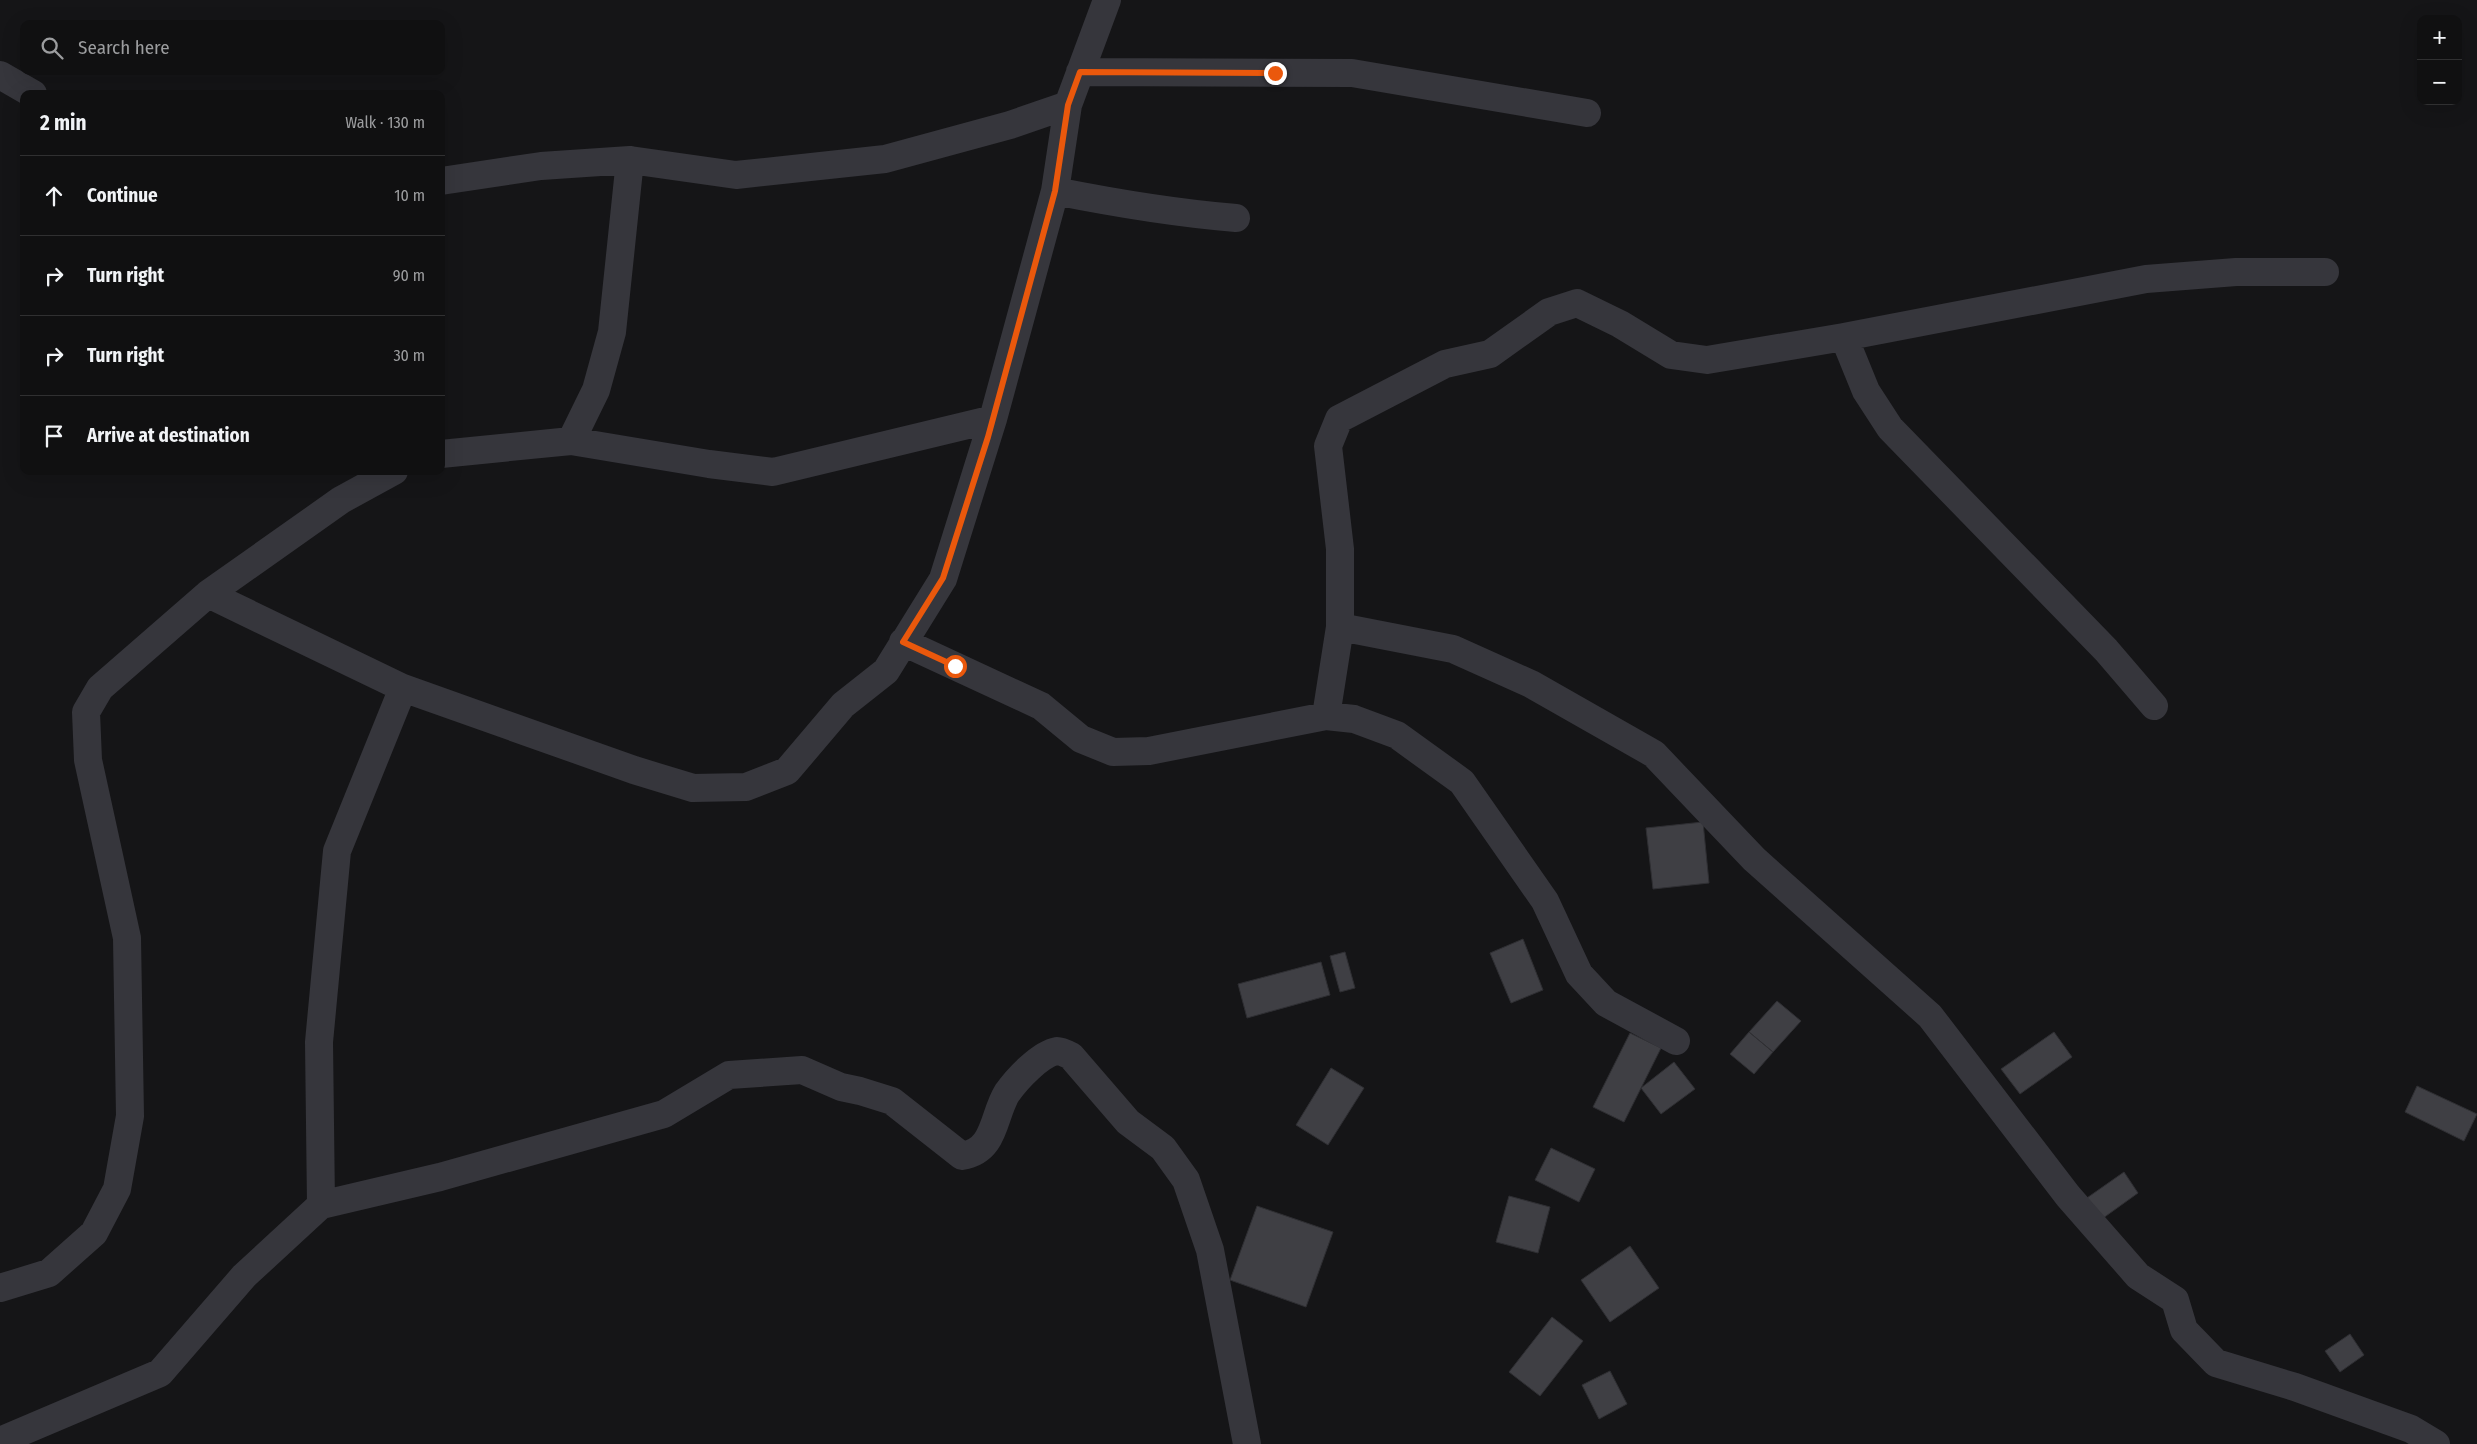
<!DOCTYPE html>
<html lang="en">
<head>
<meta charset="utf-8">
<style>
  body { margin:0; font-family:"Fira Sans Condensed",sans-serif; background:#19191a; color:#f1f3f6 }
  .controls { position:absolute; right:15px; top:15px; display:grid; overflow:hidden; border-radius:10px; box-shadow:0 5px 20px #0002 }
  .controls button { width:45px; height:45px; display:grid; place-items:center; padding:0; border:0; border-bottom:1px solid #303031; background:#101011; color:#f1f3f6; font:25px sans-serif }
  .stop { position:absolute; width:15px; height:15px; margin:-11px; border:4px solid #ea580c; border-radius:50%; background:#fff }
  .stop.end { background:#ea580c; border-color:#fff; box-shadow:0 1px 5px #0008 }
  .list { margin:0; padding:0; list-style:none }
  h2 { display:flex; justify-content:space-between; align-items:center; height:65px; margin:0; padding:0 20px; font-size:21px }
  h2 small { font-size:16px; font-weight:400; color:#9c9d9f }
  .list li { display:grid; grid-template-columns:32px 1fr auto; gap:15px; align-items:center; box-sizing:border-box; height:80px; padding:0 20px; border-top:1px solid #303031 }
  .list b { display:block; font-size:19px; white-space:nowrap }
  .list em { font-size:16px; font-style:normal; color:#9c9d9f }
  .icon { flex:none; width:28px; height:28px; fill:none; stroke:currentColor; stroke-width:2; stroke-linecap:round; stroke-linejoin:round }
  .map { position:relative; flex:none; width:2477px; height:1444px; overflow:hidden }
  .search { position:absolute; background:#101011; box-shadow:0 5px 20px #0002; left:20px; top:20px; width:425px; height:55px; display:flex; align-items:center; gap:12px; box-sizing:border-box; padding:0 18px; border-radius:10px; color:#9c9d9f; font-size:19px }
  .panel { position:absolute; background:#101011; box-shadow:0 5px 20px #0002; left:20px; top:90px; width:425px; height:385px; border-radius:10px }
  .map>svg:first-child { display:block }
  .building { fill:#3f3f44; stroke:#2f2f33 }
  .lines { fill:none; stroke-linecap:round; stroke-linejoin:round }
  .street { stroke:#36363c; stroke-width:28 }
  .route { stroke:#ea580c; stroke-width:6 }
</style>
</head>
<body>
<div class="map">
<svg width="2477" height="1444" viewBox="0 0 2477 1444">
  <rect width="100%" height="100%" fill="#151517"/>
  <path class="building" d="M 1703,822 L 1709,883 L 1653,889 L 1646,828 Z
    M 1523,939 L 1543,990 L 1511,1003 L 1490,953 Z
    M 1345,952 L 1355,988 L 1340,992 L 1330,956 Z
    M 1321,962 L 1330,995 L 1247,1018 L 1238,984 Z
    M 1777,1001 L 1801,1021 L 1773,1052 L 1749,1032 Z
    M 1749,1032 L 1773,1052 L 1754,1074 L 1730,1054 Z
    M 2054,1032 L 2072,1057 L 2020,1094 L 2001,1069 Z
    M 1630,1033 L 1661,1048 L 1624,1122 L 1593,1107 Z
    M 1674,1062 L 1695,1089 L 1661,1114 L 1641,1088 Z
    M 1331,1068 L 1364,1088 L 1328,1145 L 1296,1125 Z
    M 2417,1086 L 2477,1114 L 2464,1141 L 2405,1112 Z
    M 1551,1148 L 1595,1169 L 1579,1202 L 1535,1180 Z
    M 2124,1172 L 2138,1193 L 2099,1221 L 2084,1200 Z
    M 1509,1196 L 1550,1207 L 1538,1253 L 1496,1242 Z
    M 1257,1206 L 1333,1232 L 1306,1307 L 1230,1280 Z
    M 1630,1246 L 1659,1288 L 1610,1322 L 1581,1280 Z
    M 1552,1317 L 1583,1341 L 1540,1396 L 1509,1372 Z
    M 2350,1334 L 2364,1355 L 2340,1372 L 2325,1351 Z
    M 1610,1371 L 1627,1404 L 1599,1419 L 1582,1385 Z"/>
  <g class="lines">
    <path class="street" d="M 1080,72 L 1352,73 L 1587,113
      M 0,75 L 33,94
      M 441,181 L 541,166 L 630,160 L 736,175 L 885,159 L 1010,125 L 1068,105
      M 1055,191 C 1115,203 1175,213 1236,218
      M 1844,337 L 1866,391 L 1890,428 L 2106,650 L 2154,706
      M 571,441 L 709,464 L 773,472 L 993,419
      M 441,454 L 571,441 L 596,390 L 612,332 L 630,160
      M 208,594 L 403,688 L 634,770 L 693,788 L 746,787 L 787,771 L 843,705 L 886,671 L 943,579 L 993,419 L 1055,191 L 1068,105 L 1107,0
      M 1340,627 L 1453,649 L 1531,684 L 1654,754 L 1754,859 L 1930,1016 L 2068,1196 L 2138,1276 L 2175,1300 L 2184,1330 L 2216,1363 L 2295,1387 L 2411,1429 L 2436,1444
      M 903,642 L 1041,706 L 1081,739 L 1113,752 L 1149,751 L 1326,716 L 1354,719 L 1397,735 L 1462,782 L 1545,901 L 1579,974 L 1606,1003 L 1676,1041
      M 1326,716 L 1340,627 L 1340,549 L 1328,446 L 1339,419 L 1445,364 L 1490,354 L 1549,312 L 1577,303 L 1620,324 L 1671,355 L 1707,360 L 1844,337 L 2146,279 L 2236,272 L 2325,272
      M 321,1205 L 319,1042 L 337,851 L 403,688
      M 0,1288 L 49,1273 L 94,1233 L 117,1189 L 130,1116 L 127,938 L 88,760 L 86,712 L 100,688 L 208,594 L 341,500 L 394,471
      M 0,1441 L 160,1373 L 244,1276 L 321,1205 L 440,1177 L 664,1114 L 729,1075 L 802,1070 L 841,1087 L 860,1091 L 892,1101 L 962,1156 C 996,1151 993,1115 1007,1093 C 1017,1079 1040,1054 1057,1051 C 1061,1051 1067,1054 1071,1056 L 1128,1122 L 1163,1148 L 1186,1180 L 1210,1250 L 1247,1444"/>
  </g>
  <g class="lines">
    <path class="route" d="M 955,666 L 903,642 L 943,578 L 988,437 L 1055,191 L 1068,105 L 1080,72 L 1275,73"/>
  </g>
</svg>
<div class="controls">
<button>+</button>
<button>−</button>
</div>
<div class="stop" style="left:955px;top:666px"></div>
<div class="stop end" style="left:1275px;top:73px"></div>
<div class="search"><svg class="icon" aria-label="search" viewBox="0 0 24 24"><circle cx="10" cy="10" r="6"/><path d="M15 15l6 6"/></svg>Search here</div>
<section class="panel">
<h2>2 min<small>Walk · 130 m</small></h2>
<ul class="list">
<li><svg class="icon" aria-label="ahead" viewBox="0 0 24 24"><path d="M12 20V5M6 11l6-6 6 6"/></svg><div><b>Continue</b></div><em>10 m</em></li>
<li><svg class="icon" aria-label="right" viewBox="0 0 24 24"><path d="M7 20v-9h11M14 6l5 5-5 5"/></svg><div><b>Turn right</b></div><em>90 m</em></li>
<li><svg class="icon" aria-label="right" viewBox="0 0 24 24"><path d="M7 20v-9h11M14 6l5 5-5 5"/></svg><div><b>Turn right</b></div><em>30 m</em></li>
<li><svg class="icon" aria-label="arrive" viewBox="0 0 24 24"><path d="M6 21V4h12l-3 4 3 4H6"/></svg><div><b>Arrive at destination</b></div></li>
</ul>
</section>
</div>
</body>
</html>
